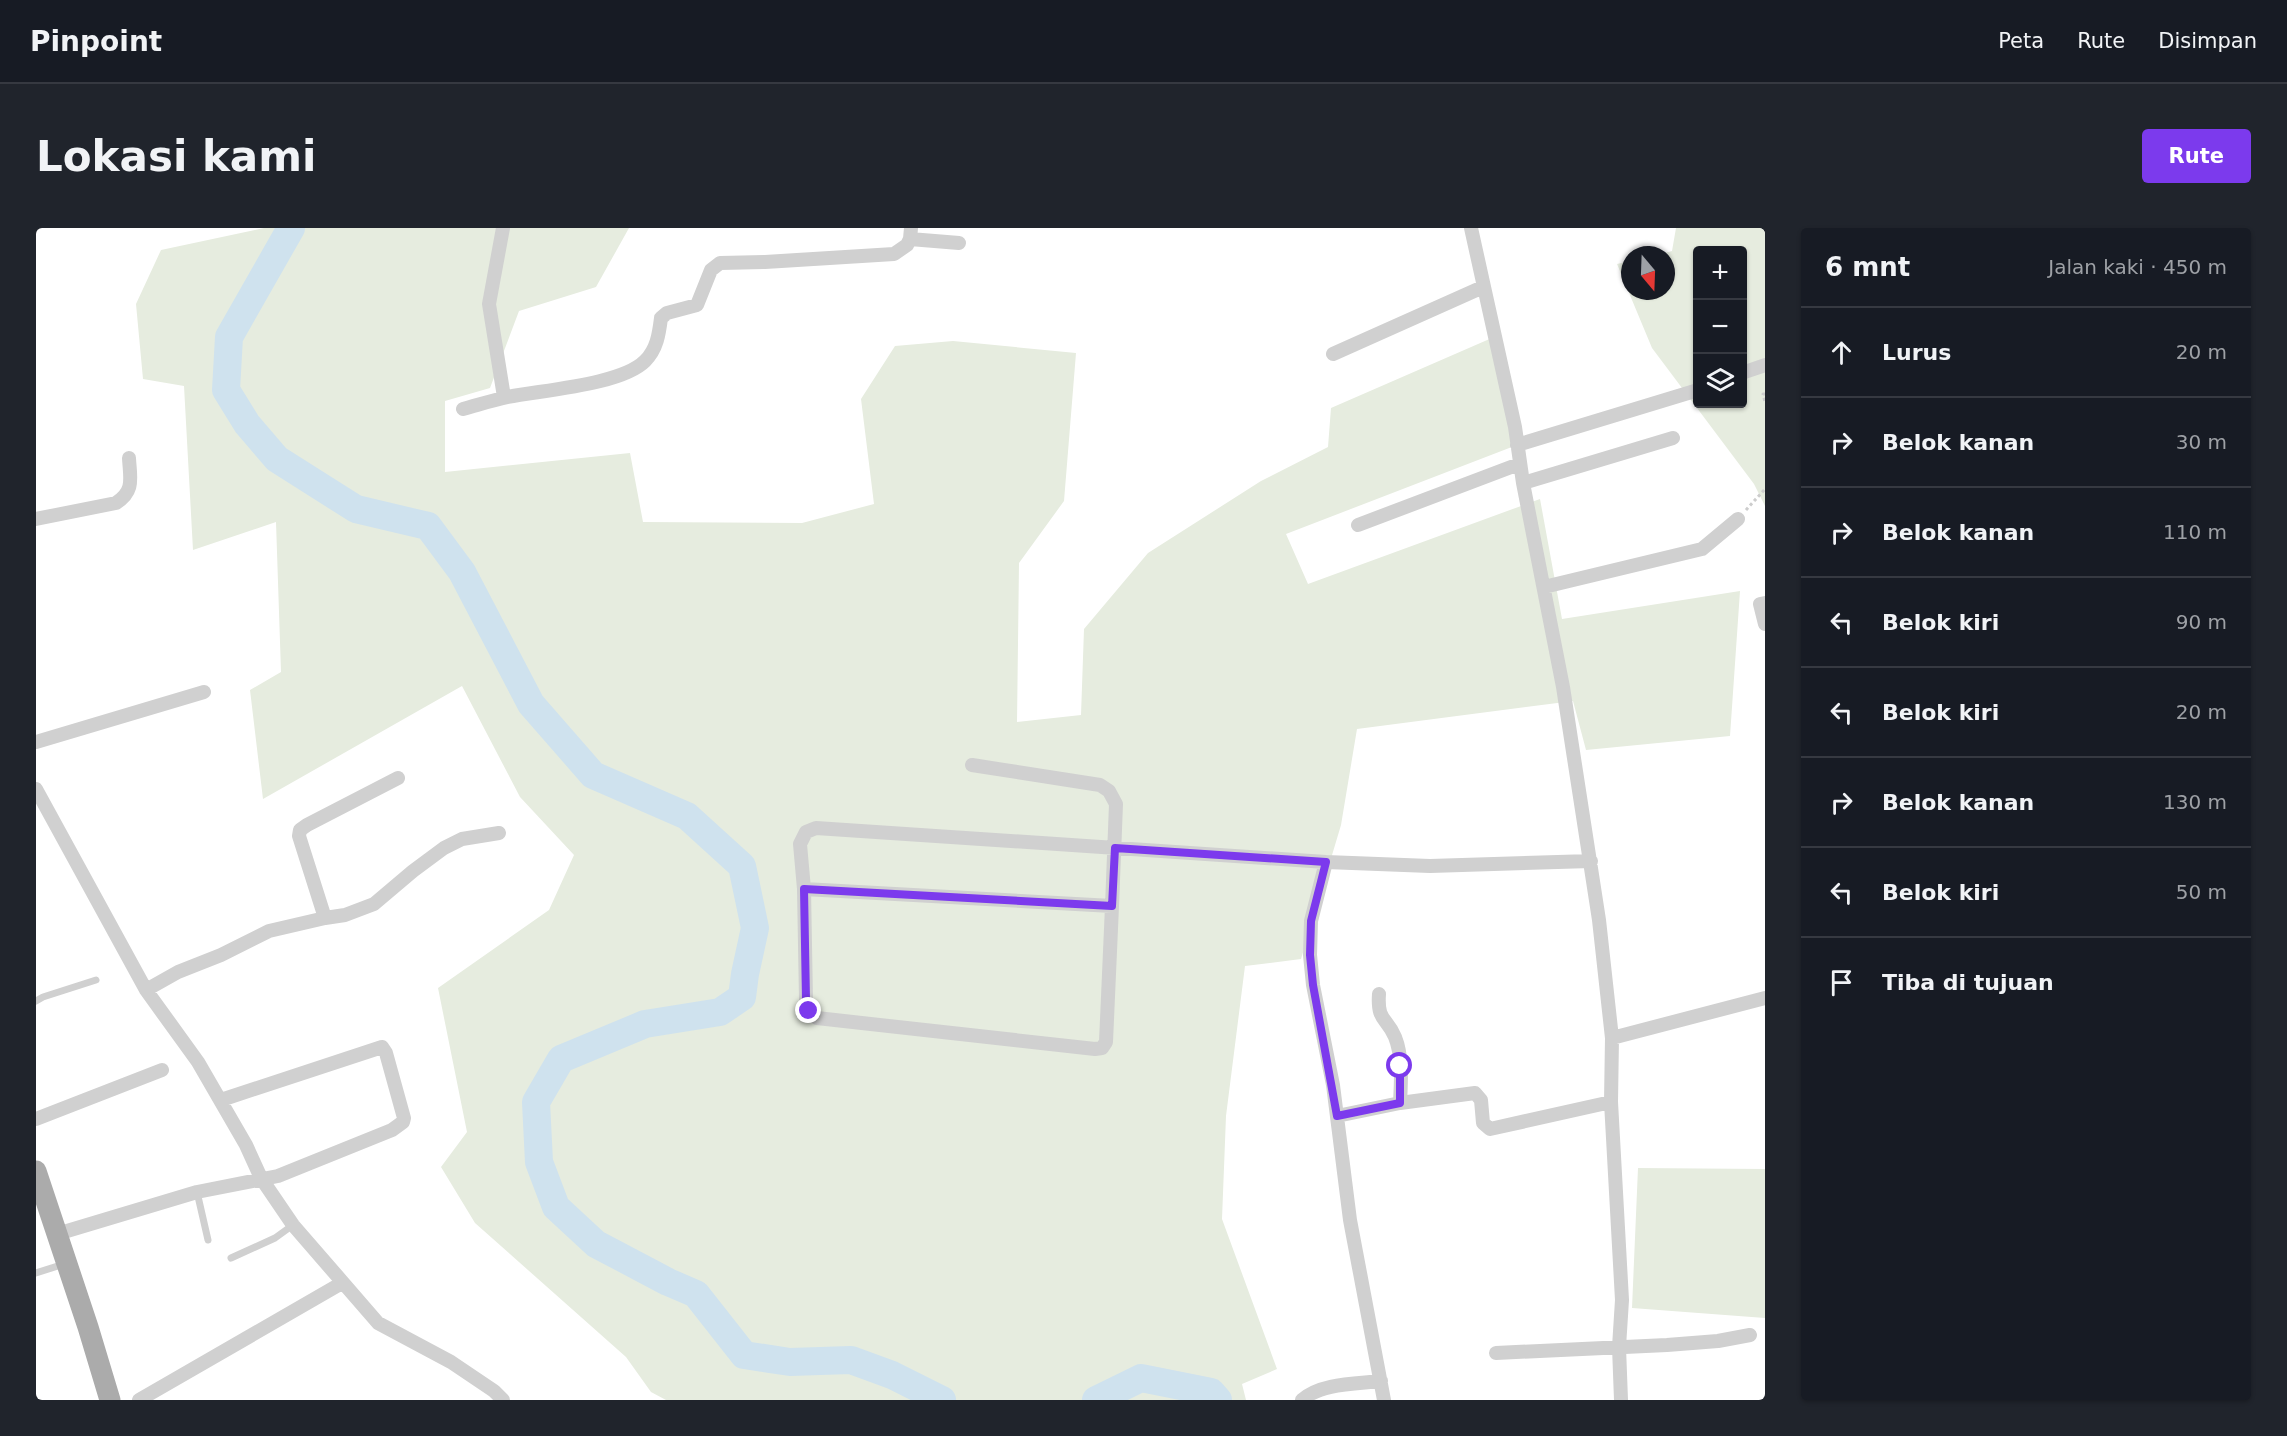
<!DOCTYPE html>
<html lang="id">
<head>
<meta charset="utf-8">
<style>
  body { margin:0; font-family:"DejaVu Sans",sans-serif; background:#20242c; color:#f1f3f6 }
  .controls { position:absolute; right:18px; top:18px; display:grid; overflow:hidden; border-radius:6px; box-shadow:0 2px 4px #0004 }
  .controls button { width:54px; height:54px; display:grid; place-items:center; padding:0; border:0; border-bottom:2px solid #363941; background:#171b24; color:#f1f3f6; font:30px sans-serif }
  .compass { position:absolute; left:1585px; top:18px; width:54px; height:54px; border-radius:50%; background:#171b24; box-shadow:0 2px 4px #0004; rotate:161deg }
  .stop { position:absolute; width:18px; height:18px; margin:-14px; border:4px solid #7c3aed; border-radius:50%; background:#fff }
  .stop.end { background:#7c3aed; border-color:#fff; box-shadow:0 2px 6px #0008 }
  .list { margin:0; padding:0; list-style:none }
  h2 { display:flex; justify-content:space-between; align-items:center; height:78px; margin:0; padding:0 24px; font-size:26px }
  h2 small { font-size:20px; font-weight:400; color:#9ea1a6 }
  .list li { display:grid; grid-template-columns:39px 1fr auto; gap:18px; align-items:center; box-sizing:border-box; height:90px; padding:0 24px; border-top:2px solid #363941 }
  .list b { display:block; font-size:22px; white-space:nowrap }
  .list em { font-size:20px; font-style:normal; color:#9ea1a6 }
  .icon { flex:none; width:33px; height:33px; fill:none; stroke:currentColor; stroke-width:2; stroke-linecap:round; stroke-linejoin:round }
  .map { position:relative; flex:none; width:1729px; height:1172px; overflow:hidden; border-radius:6px }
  header { display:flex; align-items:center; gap:36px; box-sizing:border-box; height:84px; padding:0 30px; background:#171b24; border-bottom:2px solid #363941 }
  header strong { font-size:28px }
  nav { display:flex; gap:33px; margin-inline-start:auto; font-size:21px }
  .intro { display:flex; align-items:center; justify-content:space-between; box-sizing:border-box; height:144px; padding:0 36px }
  h1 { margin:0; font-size:42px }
  .button { padding:15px 27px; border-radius:6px; background:#7c3aed; color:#fff; font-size:21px; font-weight:700 }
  main { display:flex; gap:36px; padding:0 36px }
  aside { flex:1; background:#171b24; border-radius:6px; box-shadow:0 2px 4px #0004 }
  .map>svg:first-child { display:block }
  .green { fill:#e6ecdf; fill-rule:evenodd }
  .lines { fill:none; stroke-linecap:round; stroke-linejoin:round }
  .river { stroke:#cfe2ee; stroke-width:28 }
  .path { stroke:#cdcdcd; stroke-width:3; stroke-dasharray:3 3; stroke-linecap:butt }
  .lane { stroke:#d0d0d0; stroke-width:7 }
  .street { stroke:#d0d0d0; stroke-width:14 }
  .primary { stroke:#ababab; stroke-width:21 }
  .route { stroke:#7c3aed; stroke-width:8 }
</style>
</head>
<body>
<header>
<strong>Pinpoint</strong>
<nav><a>Peta</a><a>Rute</a><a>Disimpan</a></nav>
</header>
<div class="intro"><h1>Lokasi kami</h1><a class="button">Rute</a></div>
<main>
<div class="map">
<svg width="1729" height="1172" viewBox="0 0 1729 1172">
  <rect width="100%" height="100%" fill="#fff"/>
  <path class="green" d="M 228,0 L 593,0 L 560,59 L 483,83 L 454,160 L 409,173 L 409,244 L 594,225 L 607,294 L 766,295 L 838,276 L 825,171 L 859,118 L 917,113 L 1040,125 L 1028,273 L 983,335 L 981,494 L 1045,487 L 1048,401 L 1112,325 L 1225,253 L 1292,219 L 1295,180 L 1465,106 L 1481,217 L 1250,306 L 1272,356 L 1504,271 L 1526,391 L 1704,363 L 1694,508 L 1550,522 L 1537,473 L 1321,501 L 1305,597 L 1265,731 L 1209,738 L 1190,888 L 1186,991 L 1241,1141 L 1206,1156 L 1210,1172 L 630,1172 L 615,1164 L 590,1129 L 439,995 L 405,939 L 431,904 L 402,760 L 513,682 L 538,627 L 484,569 L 426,458 L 227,571 L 214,462 L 245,444 L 240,294 L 157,322 L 148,158 L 107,151 L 100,76 L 125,22 Z
    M 1640,0 L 1729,0 L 1729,278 L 1718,256 L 1616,120 L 1581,36 L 1594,33 L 1594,63 L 1630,63 L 1630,27 L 1621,27 L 1636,23 ZM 1662,22 L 1706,22 L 1706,176 L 1662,176 Z
    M 1602,940 L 1729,941 L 1729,1090 L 1596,1080 Z"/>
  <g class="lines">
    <path class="river" d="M 255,0 L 193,109 L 190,162 L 211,196 L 241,231 L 320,281 L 392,298 L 426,344 L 495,476 L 557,547 L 651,588 L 706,638 L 719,700 L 709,746 L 706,769 L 684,784 L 609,796 L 525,831 L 500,874 L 503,934 L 520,979 L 560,1016 L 632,1054 L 660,1066 L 708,1127 L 754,1134 L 815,1132 L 856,1147 L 906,1172
      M 1060,1172 L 1105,1150 L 1175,1164 L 1182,1172"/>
    <path class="path" d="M 1729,166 L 1727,166 L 1729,174
      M 1710,282 L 1729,261"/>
    <path class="lane" d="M 0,773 L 7,769 L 60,752
      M 161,964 L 172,1012
      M 195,1030 L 239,1010 L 257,997
      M 0,1045 L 28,1036"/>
    <path class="street" d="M 467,0 L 453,76 L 468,169
      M 875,0 L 874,11 L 923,15
      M 1435,0 L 1479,199 L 1487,255 L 1527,459 L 1563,692 L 1576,810 L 1575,874 L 1586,1072 L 1583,1119 L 1585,1172
      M 1297,126 L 1447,59
      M 1706,145 L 1729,137
      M 427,181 C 442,177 457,172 472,169 C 506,162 585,157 609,133 C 621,121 623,106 625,90 L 631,85 L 661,77 L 675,42 L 684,35 L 729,34 L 858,26 L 871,17 L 874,11
      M 1481,217 L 1662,162
      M 1487,255 L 1637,210
      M 0,291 L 80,275 C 99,263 94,250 93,230
      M 1322,297 L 1483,236
      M 1508,359 L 1666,321 L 1702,291
      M 1729,375 L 1724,376 L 1729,396
      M 0,514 L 168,464
      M 0,561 L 110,762 L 162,834 L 210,917 L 225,950 L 257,997 L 342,1095 L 415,1134 L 458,1163 L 467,1172
      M 1290,634 L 1275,693 L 1274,727 L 1277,757 L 1297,857 L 1314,992 L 1348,1172
      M 768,661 L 1076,678 L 1080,576 L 1073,563 L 1064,557 L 936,537
      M 1076,678 L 1070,814 L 1066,820 L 1059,821 L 781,790 L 773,783 L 770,772 L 768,661 L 764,616 L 770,604 L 780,600 L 1290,634 L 1394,638 L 1555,633
      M 289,690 L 263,608 L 264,602 L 271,597 L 362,550
      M 110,762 L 142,744 L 185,727 L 233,703 L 289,690 L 309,687 L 338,676 L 377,643 L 408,620 L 426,611 L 463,605
      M 1343,766 C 1341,794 1351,789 1359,809 C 1367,829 1365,854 1364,875
      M 1576,810 L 1729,770
      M 1301,888 L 1364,875 L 1439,865 L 1445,872 L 1447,895 L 1454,901 L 1575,874
      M 0,891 L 126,842
      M 21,1006 L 161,964 L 242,948 L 356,902 L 367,894 L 368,890 L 350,825 L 346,819 L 185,872
      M 1460,1125 L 1631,1117 L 1682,1113 L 1714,1107
      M 103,1172 L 306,1055
      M 1266,1172 C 1285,1155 1320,1156 1345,1153"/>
    <path class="primary" d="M 0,943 L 52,1099 L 74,1172"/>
  </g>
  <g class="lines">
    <path class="route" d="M 773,783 L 770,772 L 768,661 L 1076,678 L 1079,620 L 1290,634 L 1275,693 L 1274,727 L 1277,757 L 1301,888 L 1364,875 L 1364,838"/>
  </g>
</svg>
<div class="controls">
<button>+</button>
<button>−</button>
<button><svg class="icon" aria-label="layers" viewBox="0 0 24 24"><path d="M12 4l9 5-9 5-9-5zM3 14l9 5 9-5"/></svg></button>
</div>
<svg class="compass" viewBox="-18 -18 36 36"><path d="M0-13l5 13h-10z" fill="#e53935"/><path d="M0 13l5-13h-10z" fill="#9ea1a6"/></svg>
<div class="stop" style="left:1364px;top:838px"></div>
<div class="stop end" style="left:773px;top:783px"></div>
</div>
<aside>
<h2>6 mnt<small>Jalan kaki · 450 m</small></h2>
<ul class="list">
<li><svg class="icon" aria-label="ahead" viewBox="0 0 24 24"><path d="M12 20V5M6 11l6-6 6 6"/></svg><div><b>Lurus</b></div><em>20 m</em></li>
<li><svg class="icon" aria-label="right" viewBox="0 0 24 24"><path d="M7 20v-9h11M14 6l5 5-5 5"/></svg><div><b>Belok kanan</b></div><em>30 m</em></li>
<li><svg class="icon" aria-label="right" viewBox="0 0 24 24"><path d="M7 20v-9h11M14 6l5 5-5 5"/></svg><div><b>Belok kanan</b></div><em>110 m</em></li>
<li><svg class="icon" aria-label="left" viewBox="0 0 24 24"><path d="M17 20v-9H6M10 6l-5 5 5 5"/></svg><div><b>Belok kiri</b></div><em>90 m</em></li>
<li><svg class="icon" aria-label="left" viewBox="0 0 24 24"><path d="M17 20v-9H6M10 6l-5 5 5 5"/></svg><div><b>Belok kiri</b></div><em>20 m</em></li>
<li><svg class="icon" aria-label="right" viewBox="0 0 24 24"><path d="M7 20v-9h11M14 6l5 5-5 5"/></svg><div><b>Belok kanan</b></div><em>130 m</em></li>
<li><svg class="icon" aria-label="left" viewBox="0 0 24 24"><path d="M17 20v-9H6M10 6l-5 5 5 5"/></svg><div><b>Belok kiri</b></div><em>50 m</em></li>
<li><svg class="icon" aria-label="arrive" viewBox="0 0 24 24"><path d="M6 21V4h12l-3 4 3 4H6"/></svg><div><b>Tiba di tujuan</b></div></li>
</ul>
</aside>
</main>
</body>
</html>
